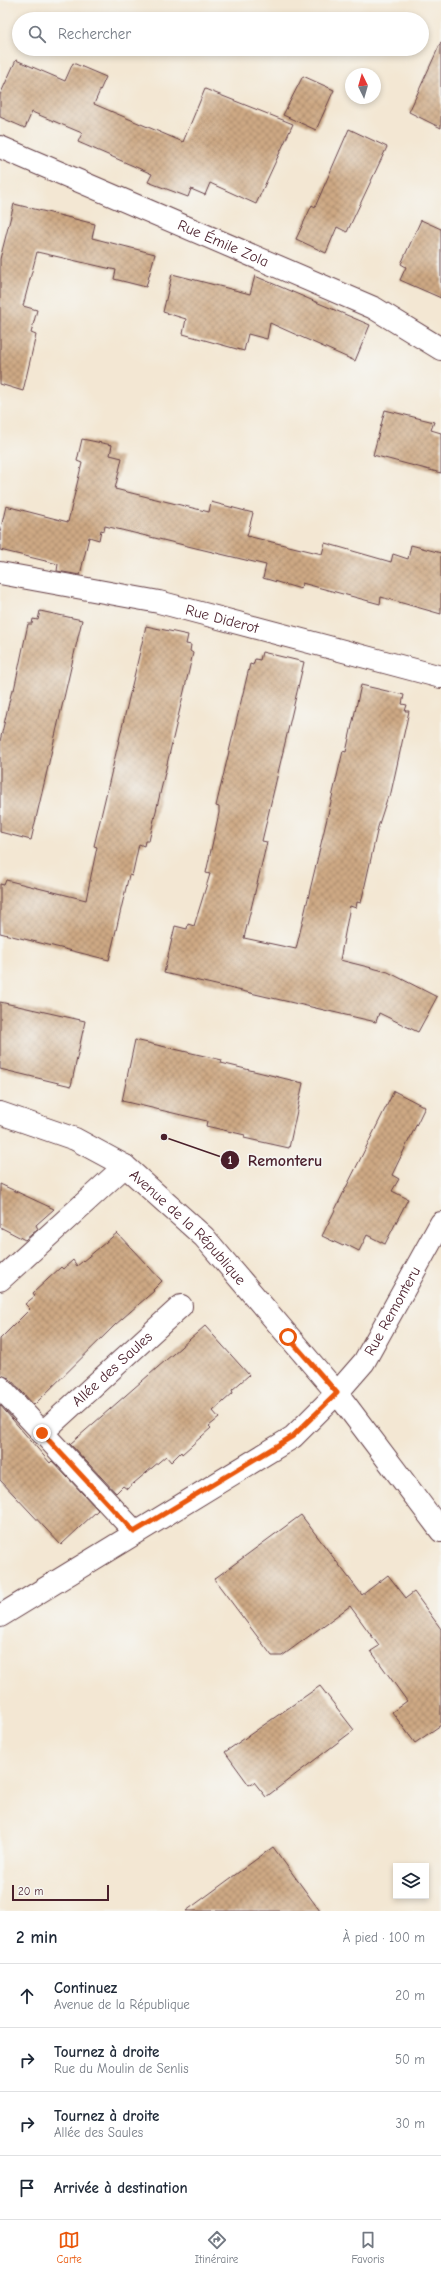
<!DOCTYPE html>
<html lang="fr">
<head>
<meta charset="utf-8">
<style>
  body { margin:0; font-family:"Comic Neue",sans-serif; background:#f2f2f3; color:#1f2937 }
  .controls { position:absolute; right:12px; bottom:12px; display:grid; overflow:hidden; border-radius:0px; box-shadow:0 2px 6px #0003 }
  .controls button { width:36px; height:36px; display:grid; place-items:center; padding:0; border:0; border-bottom:1px solid #e0e1e3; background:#fff; color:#1f2937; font:20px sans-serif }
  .compass { position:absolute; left:345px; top:68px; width:36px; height:36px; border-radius:50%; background:#fff; box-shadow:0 2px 6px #0003; rotate:355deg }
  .scale { position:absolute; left:12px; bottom:10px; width:97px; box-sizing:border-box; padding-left:4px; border:2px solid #4a1f2b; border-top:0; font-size:11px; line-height:14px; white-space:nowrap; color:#4a1f2b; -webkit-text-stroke:3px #f6f6f2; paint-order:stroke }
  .stop { position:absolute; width:12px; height:12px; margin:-9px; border:3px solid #ea580c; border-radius:50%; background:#fff }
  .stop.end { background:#ea580c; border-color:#fff; box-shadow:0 1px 4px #0008 }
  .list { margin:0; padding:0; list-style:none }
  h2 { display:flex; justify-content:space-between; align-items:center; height:52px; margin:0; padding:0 16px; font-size:17px }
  h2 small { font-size:13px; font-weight:400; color:#747a83 }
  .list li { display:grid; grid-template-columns:26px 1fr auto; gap:12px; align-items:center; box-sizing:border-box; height:64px; padding:0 16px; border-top:1px solid #e0e1e3 }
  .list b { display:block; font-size:15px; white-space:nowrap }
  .list p { margin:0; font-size:13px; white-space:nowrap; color:#747a83 }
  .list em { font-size:13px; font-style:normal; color:#747a83 }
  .icon { flex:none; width:22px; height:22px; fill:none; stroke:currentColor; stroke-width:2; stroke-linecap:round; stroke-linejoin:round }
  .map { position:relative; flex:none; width:441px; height:1911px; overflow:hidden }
  .search { position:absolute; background:#fff; box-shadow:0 2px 6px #0003; left:12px; right:12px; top:12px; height:44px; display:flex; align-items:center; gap:10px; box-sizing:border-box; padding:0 14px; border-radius:22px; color:#747a83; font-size:15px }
  .sheet { height:308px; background:#fff }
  nav { display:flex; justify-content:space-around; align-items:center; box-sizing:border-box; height:56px; border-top:1px solid #e0e1e3; background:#fff; font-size:11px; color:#747a83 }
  nav a { display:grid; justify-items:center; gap:2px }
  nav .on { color:#ea580c }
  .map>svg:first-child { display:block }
  .building { fill:url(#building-cross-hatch) }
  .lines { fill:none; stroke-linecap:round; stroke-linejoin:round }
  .minor-casing { stroke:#633d44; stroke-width:24 }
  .minor { stroke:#fff; stroke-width:22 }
  .route { stroke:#ea580c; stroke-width:5 }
  .labels { text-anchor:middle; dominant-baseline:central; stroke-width:3.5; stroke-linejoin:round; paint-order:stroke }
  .street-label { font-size:15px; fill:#4a1f2b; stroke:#f6f6f2 }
  .leader { fill:none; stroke:#4a1f2b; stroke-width:1.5 }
  .callout-dot { fill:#4a1f2b; stroke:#f6f6f2; stroke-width:1.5 }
  .mark-label { font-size:12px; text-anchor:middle; font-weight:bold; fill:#fff }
  .callout-label { font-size:16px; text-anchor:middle; font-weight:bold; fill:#4a1f2b; stroke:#f6f6f2; stroke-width:3.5; stroke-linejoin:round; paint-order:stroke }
</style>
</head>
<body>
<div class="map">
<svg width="441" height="1911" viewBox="0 0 441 1911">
  <defs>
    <pattern id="building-cross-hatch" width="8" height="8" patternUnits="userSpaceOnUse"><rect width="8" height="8" fill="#cea984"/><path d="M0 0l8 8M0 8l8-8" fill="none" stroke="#a9896c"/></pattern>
  </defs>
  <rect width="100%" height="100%" fill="#f6f6f2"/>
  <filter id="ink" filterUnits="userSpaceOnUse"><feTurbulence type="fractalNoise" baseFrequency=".025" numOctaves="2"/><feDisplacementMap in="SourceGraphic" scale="8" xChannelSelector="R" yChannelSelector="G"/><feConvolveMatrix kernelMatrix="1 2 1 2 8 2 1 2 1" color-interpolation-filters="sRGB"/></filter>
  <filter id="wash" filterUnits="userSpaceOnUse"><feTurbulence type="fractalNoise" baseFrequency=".012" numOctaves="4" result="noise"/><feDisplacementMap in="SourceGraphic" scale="16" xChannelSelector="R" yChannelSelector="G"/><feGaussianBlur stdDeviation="0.9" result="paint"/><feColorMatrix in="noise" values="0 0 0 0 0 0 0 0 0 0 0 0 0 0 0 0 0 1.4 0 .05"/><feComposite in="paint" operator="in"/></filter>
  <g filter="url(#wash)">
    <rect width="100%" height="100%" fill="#f3e7d3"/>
    <g id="blocks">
      <path class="building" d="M 441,42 L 441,128 L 409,112 Z
        M 16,60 L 65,81 L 73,63 L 106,77 L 94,104 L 183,142 L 205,89 L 293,124 L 256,204 L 210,183 L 205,195 L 191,189 L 188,197 L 148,182 L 152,174 L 78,142 L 82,133 L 32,112 L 25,128 L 0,117 L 0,95 Z
        M 303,76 L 334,90 L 316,130 L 283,115 Z
        M 349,129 L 387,147 L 347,232 L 337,227 L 326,253 L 296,239 L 312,205 L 315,207 Z
        M 14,204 L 95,224 L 92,238 L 155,254 L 146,287 L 114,279 L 116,270 L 37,252 L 23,306 L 37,310 L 31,333 L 36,335 L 23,391 L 0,384 L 0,259 Z
        M 421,220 L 441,229 L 441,298 L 400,280 L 406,267 L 401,264 Z
        M 172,274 L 250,294 L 255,276 L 370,325 L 355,361 L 270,323 L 267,339 L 248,334 L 244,351 L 183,334 L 186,319 L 163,312 Z
        M 385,410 L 434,422 L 431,430 L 441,433 L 441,473 L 373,455 Z
        M 82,439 L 112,445 L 110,455 L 122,458 L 115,489 L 209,512 L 211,502 L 253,513 L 247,536 L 322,554 L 325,543 L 391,562 L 393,554 L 408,559 L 411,545 L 441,553 L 441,614 L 381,597 L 380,604 L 302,583 L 301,589 L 263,578 L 266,565 L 105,526 L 104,531 L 101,530 L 99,540 L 89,537 L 80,575 L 57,571 L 58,564 L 0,550 L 0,532 L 6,506 L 68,522 L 82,463 L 77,461 Z
        M 40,611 L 82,620 L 31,840 L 0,832 L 0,741 L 12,690 L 14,690 L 28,624 L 32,624 L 33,619 L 38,620 Z
        M 146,626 L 188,635 L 186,644 L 191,645 L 190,651 L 193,653 L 149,841 L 145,841 L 144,846 L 139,844 L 132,876 L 129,875 L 109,960 L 0,933 L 0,884 L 4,885 L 6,880 L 86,900 L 97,847 L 94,846 Z
        M 262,652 L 304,662 L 262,841 L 267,842 L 244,938 L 296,949 L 343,751 L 346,752 L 361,685 L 404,695 L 402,704 L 407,705 L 405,711 L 409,711 L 390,797 L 388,796 L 378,827 L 361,903 L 357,902 L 356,908 L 350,906 L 340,960 L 388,972 L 437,997 L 418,1032 L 379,1013 L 376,1022 L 164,973 L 175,926 L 187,929 L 188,924 L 194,926 L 210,874 L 206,873 L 219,813 L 219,807 L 216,806 L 250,664 L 253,665 L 255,659 L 260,660 Z
        M 0,1002 L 85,1021 L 71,1086 L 0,1069 Z
        M 135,1040 L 222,1060 L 221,1063 L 303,1083 L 289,1148 L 244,1138 L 245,1135 L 206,1126 L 207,1121 L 122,1101 Z
        M 394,1091 L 425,1107 L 392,1175 L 399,1179 L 392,1191 L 408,1199 L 385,1244 L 367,1235 L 359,1251 L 345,1244 L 343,1246 L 322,1236 Z
        M 0,1184 L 54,1209 L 36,1225 L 38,1229 L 25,1240 L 0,1227 Z
        M 117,1233 L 162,1281 L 153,1290 L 154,1291 L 115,1325 L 34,1405 L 9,1378 L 0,1375 L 0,1339 L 30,1309 L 25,1304 L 35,1296 L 33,1293 L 61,1267 L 63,1269 L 73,1260 L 77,1266 Z
        M 205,1326 L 249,1375 L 232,1390 L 233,1393 L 213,1411 L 219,1418 L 209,1426 L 211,1428 L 182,1454 L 181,1452 L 171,1462 L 166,1456 L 127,1489 L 123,1486 L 116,1493 L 70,1444 Z
        M 0,1405 L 50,1463 L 52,1461 L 98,1510 L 61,1545 L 0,1480 Z
        M 301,1515 L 362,1595 L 388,1575 L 406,1598 L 414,1592 L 441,1629 L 441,1725 L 415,1743 L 392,1712 L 407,1701 L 371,1651 L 379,1646 L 350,1606 L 282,1656 L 272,1656 L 214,1579 Z
        M 320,1686 L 354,1730 L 266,1797 L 254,1782 L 249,1785 L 225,1752 Z
        M 273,1847 L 320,1911 L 186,1911 Z"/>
    </g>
  </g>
  <g filter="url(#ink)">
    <use href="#blocks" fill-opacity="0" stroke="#633d44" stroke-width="1"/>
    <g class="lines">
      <g class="minor-casing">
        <g id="minor">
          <path id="s1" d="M 0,147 L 374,308 L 441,349"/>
          <path id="s2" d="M 0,573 L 159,602 L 441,677"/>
          <path id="s3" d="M 0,1113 L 75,1139 L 125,1166 L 204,1237 L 337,1393 L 441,1531"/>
          <path d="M 0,1280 L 125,1166"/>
          <path d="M 0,1387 L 135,1532"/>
          <path id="s4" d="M 42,1433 L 181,1306"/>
          <path id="s5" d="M 0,1616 L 293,1437 L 337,1393 L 364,1362 L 441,1223"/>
        </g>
      </g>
      <use href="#minor" class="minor"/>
    </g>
  </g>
  <g class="lines" filter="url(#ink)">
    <path class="route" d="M 42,1433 L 134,1532 L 293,1436 L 337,1393 L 288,1337"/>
  </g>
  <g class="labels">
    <g class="street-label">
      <text stroke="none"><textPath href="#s1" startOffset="243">Rue Émile Zola</textPath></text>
      <text stroke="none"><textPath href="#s2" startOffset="227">Rue Diderot</textPath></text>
      <text stroke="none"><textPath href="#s3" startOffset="224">Avenue de la République</textPath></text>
      <text stroke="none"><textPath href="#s5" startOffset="505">Rue Remonteru</textPath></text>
      <text stroke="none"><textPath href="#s4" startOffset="95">Allée des Saules</textPath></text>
    </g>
  </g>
  <path class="leader" d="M164 1137L230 1160"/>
  <g class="callout-dot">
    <circle cx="164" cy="1137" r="4"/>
    <circle cx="230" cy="1160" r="10"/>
  </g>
  <g class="mark-label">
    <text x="230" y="1164">1</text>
  </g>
  <g class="callout-label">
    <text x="285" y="1166">Remonteru</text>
  </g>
</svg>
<div class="controls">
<button><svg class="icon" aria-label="layers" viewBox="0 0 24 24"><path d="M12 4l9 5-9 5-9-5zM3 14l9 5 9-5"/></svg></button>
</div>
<svg class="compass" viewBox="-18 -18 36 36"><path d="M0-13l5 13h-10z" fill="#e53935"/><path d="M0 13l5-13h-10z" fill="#747a83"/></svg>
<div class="scale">20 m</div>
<div class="stop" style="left:288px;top:1337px"></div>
<div class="stop end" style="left:42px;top:1433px"></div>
<div class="search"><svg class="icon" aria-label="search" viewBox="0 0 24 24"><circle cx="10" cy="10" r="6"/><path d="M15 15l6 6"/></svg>Rechercher</div>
</div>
<section class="sheet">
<h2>2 min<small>À pied · 100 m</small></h2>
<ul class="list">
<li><svg class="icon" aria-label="ahead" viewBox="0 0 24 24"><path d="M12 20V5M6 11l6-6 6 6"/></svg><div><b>Continuez</b><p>Avenue de la République</p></div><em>20 m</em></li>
<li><svg class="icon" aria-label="right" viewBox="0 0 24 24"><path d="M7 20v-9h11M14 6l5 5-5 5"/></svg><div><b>Tournez à droite</b><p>Rue du Moulin de Senlis</p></div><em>50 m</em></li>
<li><svg class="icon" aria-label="right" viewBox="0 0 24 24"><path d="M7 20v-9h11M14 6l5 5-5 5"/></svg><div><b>Tournez à droite</b><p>Allée des Saules</p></div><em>30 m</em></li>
<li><svg class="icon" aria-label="arrive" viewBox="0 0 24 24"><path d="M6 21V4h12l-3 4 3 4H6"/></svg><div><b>Arrivée à destination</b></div></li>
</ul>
</section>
<nav>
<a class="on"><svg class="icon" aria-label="map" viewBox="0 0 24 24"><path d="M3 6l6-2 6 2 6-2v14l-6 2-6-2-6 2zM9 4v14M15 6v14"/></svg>Carte</a>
<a><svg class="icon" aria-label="directions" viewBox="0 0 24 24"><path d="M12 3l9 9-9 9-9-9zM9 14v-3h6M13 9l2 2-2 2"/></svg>Itinéraire</a>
<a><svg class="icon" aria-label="saved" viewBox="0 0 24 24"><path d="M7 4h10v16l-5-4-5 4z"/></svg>Favoris</a>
</nav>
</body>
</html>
